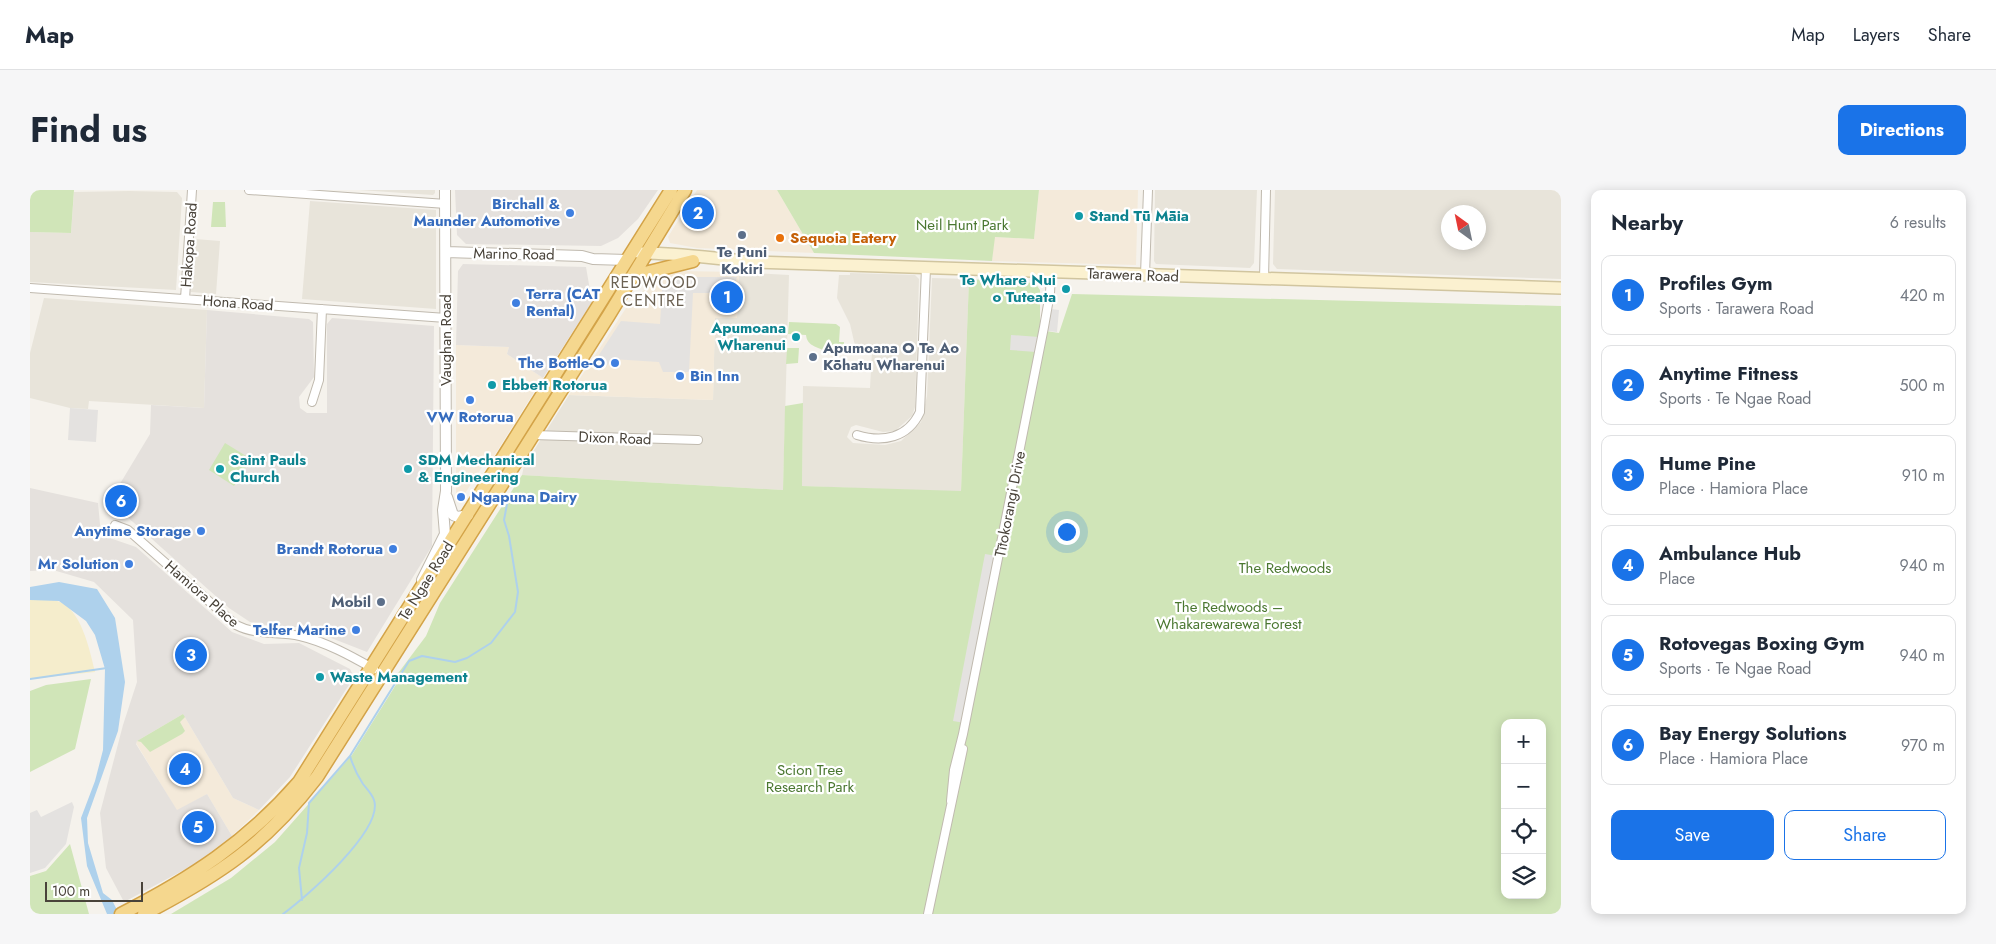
<!DOCTYPE html>
<html lang="en">
<head>
<meta charset="utf-8">
<style>
  body { margin:0; font-family:Jost,sans-serif; background:#f6f6f7; color:#1f2937 }
  .controls { position:absolute; right:15px; bottom:15px; display:grid; overflow:hidden; border-radius:10px; box-shadow:0 2px 12px #0003 }
  .controls button { width:45px; height:45px; display:grid; place-items:center; padding:0; border:0; border-bottom:1px solid #e0e1e3; background:#fff; color:#1f2937; font:25px sans-serif }
  .compass { position:absolute; left:1411px; top:15px; width:45px; height:45px; border-radius:50%; background:#fff; box-shadow:0 2px 12px #0003; rotate:327deg }
  .scale { position:absolute; left:15px; bottom:12px; width:98px; box-sizing:border-box; padding-left:5px; border:2px solid #49433a; border-top:0; font-size:14px; line-height:18px; white-space:nowrap; color:#49433a; -webkit-text-stroke:4px #fff; paint-order:stroke }
  .you { position:absolute; left:1036px; top:341px; width:18px; height:18px; margin:-12px; border:4px solid #fff; border-radius:50%; background:#1a73e8; box-shadow:0 0 0 8px #1a73e833 }
  .badge { display:grid; place-items:center; width:32px; height:32px; border-radius:50%; background:#1a73e8; color:#fff; font-size:16px; font-weight:700 }
  .pin { position:absolute; translate:-50% -50%; border:2px solid #fff; box-shadow:0 1px 5px #0006 }
  .list { margin:0; padding:0; list-style:none }
  h2 { display:flex; justify-content:space-between; align-items:center; height:65px; margin:0; padding:0 20px; font-size:21px }
  h2 small { font-size:16px; font-weight:400; color:#747a83 }
  .list li { display:grid; grid-template-columns:32px 1fr auto; gap:15px; align-items:center; box-sizing:border-box; height:80px; margin:0 10px 10px; padding:0 10px; border:1px solid #e0e1e3; border-radius:10px }
  .list b { display:block; font-size:19px; white-space:nowrap }
  .list p { margin:0; font-size:16px; white-space:nowrap; color:#747a83 }
  .list em { font-size:16px; font-style:normal; color:#747a83 }
  .actions { display:flex; gap:10px; padding:15px 20px }
  .actions a { flex:1; padding:11px 0; border:1px solid #1a73e8; border-radius:10px; text-align:center; font-size:18px; color:#1a73e8 }
  .actions .main { background:#1a73e8; color:#fff }
  .icon { flex:none; width:28px; height:28px; fill:none; stroke:currentColor; stroke-width:2; stroke-linecap:round; stroke-linejoin:round }
  .map { position:relative; flex:none; width:1531px; height:724px; overflow:hidden; border-radius:10px }
  header { display:flex; align-items:center; gap:30px; box-sizing:border-box; height:70px; padding:0 25px; background:#fff; border-bottom:1px solid #e0e1e3 }
  header strong { font-size:24px }
  nav { display:flex; gap:28px; margin-inline-start:auto; font-size:18px }
  .intro { display:flex; align-items:center; justify-content:space-between; box-sizing:border-box; height:120px; padding:0 30px }
  h1 { margin:0; font-size:35px }
  .button { padding:12px 22px; border-radius:10px; background:#1a73e8; color:#fff; font-size:18px; font-weight:700 }
  main { display:flex; gap:30px; padding:0 30px }
  aside { flex:1; background:#fff; border-radius:10px; box-shadow:0 2px 12px #0003 }
  .map>svg:first-child { display:block }
  .residential { fill:#e8e4da; fill-rule:evenodd }
  .commercial { fill:#f4eada }
  .industrial { fill:#e5e1dd }
  .green { fill:#d0e5b8; fill-rule:evenodd }
  .sand { fill:#f5edcc }
  .parking { fill:#e4e2e0 }
  .water { fill:#aed1ec }
  .lines { fill:none; stroke-linecap:round; stroke-linejoin:round }
  .stream { stroke:#aed1ec; stroke-width:2 }
  .minor-casing { stroke:#c0baaf; stroke-width:10 }
  .tertiary-casing { stroke:#c0baaf; stroke-width:12 }
  .secondary-casing { stroke:#d1c59f; stroke-width:14 }
  .trunk-casing { stroke:#d3a348; stroke-width:15 }
  .minor { stroke:#fff; stroke-width:8 }
  .tertiary { stroke:#fff; stroke-width:10 }
  .secondary { stroke:#fbf1d0; stroke-width:11 }
  .trunk { stroke:#f5d78e; stroke-width:12 }
  .shop-dot { fill:#3f7fe0; stroke:#fff; stroke-width:2 }
  .culture-dot { fill:#0f9aa8; stroke:#fff; stroke-width:2 }
  .service-dot { fill:#5c6f8a; stroke:#fff; stroke-width:2 }
  .food-dot { fill:#e8710a; stroke:#fff; stroke-width:2 }
  .labels { text-anchor:middle; dominant-baseline:central; stroke-width:4.5; stroke-linejoin:round; paint-order:stroke }
  .shop-label { font-size:15px; font-weight:bold; fill:#366cbe; stroke:#fff; text-anchor:end }
  .culture-label { font-size:15px; font-weight:bold; fill:#0d838f; stroke:#fff; text-anchor:start }
  .park-label { font-size:15px; fill:#4a7730; stroke:#fff }
  .food-label { font-size:15px; font-weight:bold; fill:#c56008; stroke:#fff; text-anchor:start }
  .street-label { font-size:15px; fill:#49433a; stroke:#fff }
  .service-label { font-size:15px; font-weight:bold; fill:#4e5e75; stroke:#fff }
  .neighbourhood-label { font-size:16px; letter-spacing:1px; fill:#6b6152; stroke:#fff }
</style>
</head>
<body>
<header>
<strong>Map</strong>
<nav><a>Map</a><a>Layers</a><a>Share</a></nav>
</header>
<div class="intro"><h1>Find us</h1><a class="button">Directions</a></div>
<main>
<div class="map">
<svg width="1531" height="724" viewBox="0 0 1531 724">
  <rect width="100%" height="100%" fill="#f5f2ec"/>
  <path class="residential" d="M 329,0 L 405,0 L 405,3 L 403,5 Z
    M 1125,0 L 1227,0 L 1224,73 L 1220,78 L 1126,74 L 1124,71 Z
    M 1245,0 L 1531,0 L 1531,89 L 1247,79 L 1243,74 ZM 1418,22 L 1448,22 L 1448,52 L 1418,52 Z
    M 99,1 L 147,2 L 152,8 L 146,100 L 0,92 L 0,42 L 41,43 L 44,2 Z
    M 280,11 L 406,20 L 406,119 L 272,109 Z
    M 165,49 L 190,51 L 186,104 L 161,102 Z
    M 709,82 L 759,85 L 753,300 L 492,285 L 494,276 L 539,205 L 683,210 L 685,128 L 707,128 Z
    M 820,83 L 885,85 L 889,89 L 885,217 L 882,226 L 865,241 L 853,242 L 826,235 L 821,237 L 817,247 L 823,253 L 855,255 L 871,251 L 891,232 L 897,206 L 902,88 L 939,89 L 931,302 L 772,296 L 773,196 L 840,198 L 842,161 L 826,160 L 820,134 L 807,108 L 809,85 L 820,85 Z
    M 14,108 L 177,120 L 174,218 L 59,211 L 58,219 L 40,218 L 0,208 L 0,163 Z"/>
  <path class="commercial" d="M 667,0 L 747,0 L 784,63 L 667,58 L 640,53 L 638,47 Z
    M 1009,0 L 1108,0 L 1106,75 L 962,71 L 964,47 L 1004,49 Z
    M 648,81 L 709,82 L 707,128 L 685,128 L 683,210 L 539,205 L 598,115 L 614,100 Z
    M 426,155 L 479,157 L 477,164 L 513,188 L 462,269 L 457,270 L 454,274 L 432,308 L 426,308 Z
    M 153,524 L 203,608 L 229,620 L 202,646 L 177,604 L 147,621 L 106,553 L 107,551 Z"/>
  <path class="industrial" d="M 425,0 L 628,0 L 608,29 L 588,48 L 571,56 L 436,54 L 427,45 Z
    M 433,74 L 556,77 L 562,112 L 513,188 L 477,164 L 479,157 L 426,155 L 428,81 Z
    M 177,120 L 279,129 L 283,132 L 284,187 L 269,207 L 270,218 L 277,223 L 297,223 L 297,134 L 302,128 L 404,136 L 402,356 L 337,462 L 273,437 L 247,437 L 220,432 L 199,418 L 94,324 L 76,317 L 120,244 L 121,215 L 174,218 Z
    M 0,298 L 68,313 L 71,345 L 106,357 L 202,442 L 234,454 L 269,453 L 320,479 L 324,487 L 260,587 L 229,620 L 203,608 L 153,524 L 107,551 L 106,554 L 147,620 L 177,604 L 202,646 L 165,674 L 94,712 L 76,678 L 70,623 L 93,535 L 107,492 L 103,430 L 64,392 L 23,380 L 0,381 Z"/>
  <path class="green" d="M 0,0 L 44,0 L 41,43 L 0,42 Z
    M 747,0 L 1009,0 L 1004,49 L 965,47 L 962,71 L 784,63 Z
    M 183,12 L 195,12 L 196,37 L 181,37 Z
    M 939,89 L 1005,93 L 1010,100 L 1010,140 L 1029,143 L 1042,104 L 1531,116 L 1531,724 L 141,724 L 201,688 L 245,652 L 322,565 L 367,493 L 366,486 L 396,446 L 410,413 L 492,285 L 753,300 L 755,216 L 773,213 L 772,296 L 931,301 ZM 1475,533 L 1512,533 L 1512,705 L 1475,705 Z
    M 759,132 L 806,134 L 810,137 L 809,152 L 814,152 L 814,156 L 800,157 L 799,163 C 789,157 777,157 776,145 L 758,144 Z
    M 757,158 L 769,158 L 768,173 L 756,174 Z
    M 195,253 L 221,269 L 204,296 L 179,280 Z
    M 61,489 L 45,559 L 0,582 L 0,501 L 16,495 Z
    M 153,524 L 155,527 L 150,532 L 155,541 L 152,544 L 120,562 L 111,552 L 107,551 Z
    M 40,654 L 59,724 L 0,724 L 0,686 L 16,681 Z"/>
  <path class="sand" d="M 3,409 C 11,409 19,409 27,411 C 51,417 60,461 65,482 L 0,489 L 0,410 Z"/>
  <path class="parking" d="M 651,87 L 707,87 L 702,103 L 663,103 L 659,182 L 633,182 L 629,172 L 582,169 L 576,177 L 565,171 L 591,131 L 630,134 L 632,100 Z
    M 1021,119 L 1029,120 L 1027,142 L 1018,141 Z
    M 981,145 L 1009,147 L 1006,162 L 980,160 Z
    M 40,218 L 68,220 L 66,252 L 38,250 Z
    M 955,364 L 967,366 L 935,533 L 923,531 Z
    M 42,612 L 44,617 L 36,654 L 15,678 L 0,683 L 0,623 L 7,620 L 11,627 Z"/>
  <path class="water" d="M 29,392 L 67,399 L 85,428 L 95,492 L 88,541 L 57,628 L 58,653 L 73,703 L 82,710 L 89,724 L 77,724 L 57,676 L 51,628 L 65,591 L 73,560 L 75,479 L 65,445 L 56,431 L 29,411 L 0,410 L 0,397 Z"/>
  <g class="lines">
    <path class="stream" d="M 0,489 L 77,478
      M 272,710 L 269,678 L 277,643 L 279,613 L 320,566 L 379,471 L 392,466 L 425,472 L 437,468 L 461,453 L 485,422 L 488,402 L 479,346 L 474,330 L 478,309
      M 253,724 C 276,707 354,640 344,610 C 342,604 337,599 333,594 C 327,585 323,576 320,566"/>
    <g class="minor-casing">
      <path id="minor" d="M 219,0 L 416,14
        M 1115,85 L 1118,0
        M 1234,89 L 1236,0
        M 0,98 L 416,128
        M 155,109 L 162,0
        M 282,212 L 289,190 L 292,119
        M 503,245 L 668,250
        M 827,245 C 853,253 878,248 890,222 L 896,78
        M 85,335 L 98,340 L 206,435 C 227,446 248,441 270,446 C 296,452 321,466 344,479
        M 921,611 L 924,580 L 933,544 L 1014,137 L 1020,103 L 1021,83
        M 898,724 L 933,559"/>
    </g>
    <g class="tertiary-casing">
      <path id="tertiary" d="M 416,62 L 552,66 L 563,69 L 597,70
        M 417,307 L 423,325 L 428,327 L 438,325
        M 392,390 L 415,344 L 413,320 L 416,301 L 415,0"/>
    </g>
    <g class="secondary-casing">
      <path id="secondary" d="M 610,63 C 650,63 687,69 727,72 L 1531,98"/>
    </g>
    <g class="trunk-casing">
      <path id="trunk" d="M 603,86 L 663,71
        M 91,724 C 160,689 217,652 269,592 L 641,0
        M 114,724 C 189,685 235,655 287,587 L 579,125 L 655,0"/>
    </g>
    <use href="#minor" class="minor"/>
    <use href="#tertiary" class="tertiary"/>
    <use href="#secondary" class="secondary"/>
    <use href="#trunk" class="trunk"/>
  </g>
  <g class="shop-dot">
    <circle cx="540" cy="23" r="5"/>
    <circle cx="486" cy="113" r="5"/>
    <circle cx="585" cy="173" r="5"/>
    <circle cx="650" cy="186" r="5"/>
    <circle cx="440" cy="210" r="5"/>
    <circle cx="431" cy="307" r="5"/>
    <circle cx="171" cy="341" r="5"/>
    <circle cx="363" cy="359" r="5"/>
    <circle cx="99" cy="374" r="5"/>
    <circle cx="326" cy="440" r="5"/>
  </g>
  <g class="culture-dot">
    <circle cx="1049" cy="26" r="5"/>
    <circle cx="1036" cy="99" r="5"/>
    <circle cx="766" cy="147" r="5"/>
    <circle cx="462" cy="195" r="5"/>
    <circle cx="190" cy="279" r="5"/>
    <circle cx="378" cy="279" r="5"/>
    <circle cx="290" cy="487" r="5"/>
  </g>
  <g class="service-dot">
    <circle cx="712" cy="45" r="5"/>
    <circle cx="783" cy="167" r="5"/>
    <circle cx="351" cy="412" r="5"/>
  </g>
  <circle class="food-dot" cx="750" cy="48" r="5"/>
  <g class="labels">
    <g class="shop-label">
      <text x="530" y="14">Birchall &amp;<tspan x="530" dy="17">Maunder Automotive</tspan></text>
      <text x="496" y="104" text-anchor="start">Terra (CAT<tspan x="496" dy="17">Rental)</tspan></text>
      <text x="575" y="173">The Bottle-O</text>
      <text x="660" y="186" text-anchor="start">Bin Inn</text>
      <text x="440" y="227" text-anchor="middle">VW Rotorua</text>
      <text x="441" y="307" text-anchor="start">Ngapuna Dairy</text>
      <text x="161" y="341">Anytime Storage</text>
      <text x="353" y="359">Brandt Rotorua</text>
      <text x="89" y="374">Mr Solution</text>
      <text x="316" y="440">Telfer Marine</text>
    </g>
    <g class="culture-label">
      <text x="1059" y="26">Stand Tū Māia</text>
      <text x="1026" y="90" text-anchor="end">Te Whare Nui<tspan x="1026" dy="17">o Tuteata</tspan></text>
      <text x="756" y="138" text-anchor="end">Apumoana<tspan x="756" dy="17">Wharenui</tspan></text>
      <text x="472" y="195">Ebbett Rotorua</text>
      <text x="200" y="270">Saint Pauls<tspan x="200" dy="17">Church</tspan></text>
      <text x="388" y="270">SDM Mechanical<tspan x="388" dy="17">&amp; Engineering</tspan></text>
      <text x="300" y="487">Waste Management</text>
    </g>
    <g class="park-label">
      <text x="932" y="35">Neil Hunt Park</text>
      <text x="1255" y="378">The Redwoods</text>
      <text x="1199" y="417">The Redwoods –<tspan x="1199" dy="17">Whakarewarewa Forest</tspan></text>
      <text x="780" y="580">Scion Tree<tspan x="780" dy="17">Research Park</tspan></text>
    </g>
    <g class="food-label">
      <text x="760" y="48">Sequoia Eatery</text>
    </g>
    <g class="street-label">
      <text transform="translate(159 55) rotate(-86)">Hakopa Road</text>
      <text transform="translate(484 64) rotate(1)">Marino Road</text>
      <text transform="translate(1103 85) rotate(2)">Tarawera Road</text>
      <text transform="translate(208 113) rotate(4)">Hona Road</text>
      <text transform="translate(416 150) rotate(-90)">Vaughan Road</text>
      <text transform="translate(585 248) rotate(2)">Dixon Road</text>
      <text transform="translate(980 314) rotate(-79)">Tītokorangi Drive</text>
      <text transform="translate(396 391) rotate(-58)">Te Ngae Road</text>
      <text transform="translate(172 404) rotate(41)">Hamiora Place</text>
    </g>
    <g class="service-label">
      <text x="712" y="62">Te Puni<tspan x="712" dy="17">Kokiri</tspan></text>
      <text x="793" y="158" text-anchor="start">Apumoana O Te Ao<tspan x="793" dy="17">Kōhatu Wharenui</tspan></text>
      <text x="341" y="412" text-anchor="end">Mobil</text>
    </g>
    <g class="neighbourhood-label">
      <text x="624" y="92">REDWOOD<tspan x="624" dy="18">CENTRE</tspan></text>
    </g>
  </g>
</svg>
<div class="controls">
<button>+</button>
<button>−</button>
<button><svg class="icon" aria-label="locate" viewBox="0 0 24 24"><circle cx="12" cy="12" r="6"/><path d="M12 2v4M12 18v4M2 12h4M18 12h4"/></svg></button>
<button><svg class="icon" aria-label="layers" viewBox="0 0 24 24"><path d="M12 4l9 5-9 5-9-5zM3 14l9 5 9-5"/></svg></button>
</div>
<svg class="compass" viewBox="-18 -18 36 36"><path d="M0-13l5 13h-10z" fill="#e53935"/><path d="M0 13l5-13h-10z" fill="#747a83"/></svg>
<div class="scale">100 m</div>
<div class="you"></div>
<div class="pin badge" style="left:697px;top:107px">1</div>
<div class="pin badge" style="left:668px;top:23px">2</div>
<div class="pin badge" style="left:161px;top:465px">3</div>
<div class="pin badge" style="left:155px;top:579px">4</div>
<div class="pin badge" style="left:168px;top:637px">5</div>
<div class="pin badge" style="left:91px;top:311px">6</div>
</div>
<aside>
<h2>Nearby<small>6 results</small></h2>
<ul class="list">
<li><span class="badge">1</span><div><b>Profiles Gym</b><p>Sports · Tarawera Road</p></div><em>420 m</em></li>
<li><span class="badge">2</span><div><b>Anytime Fitness</b><p>Sports · Te Ngae Road</p></div><em>500 m</em></li>
<li><span class="badge">3</span><div><b>Hume Pine</b><p>Place · Hamiora Place</p></div><em>910 m</em></li>
<li><span class="badge">4</span><div><b>Ambulance Hub</b><p>Place</p></div><em>940 m</em></li>
<li><span class="badge">5</span><div><b>Rotovegas Boxing Gym</b><p>Sports · Te Ngae Road</p></div><em>940 m</em></li>
<li><span class="badge">6</span><div><b>Bay Energy Solutions</b><p>Place · Hamiora Place</p></div><em>970 m</em></li>
</ul>
<div class="actions"><a class="main">Save</a><a>Share</a></div>
</aside>
</main>
</body>
</html>
